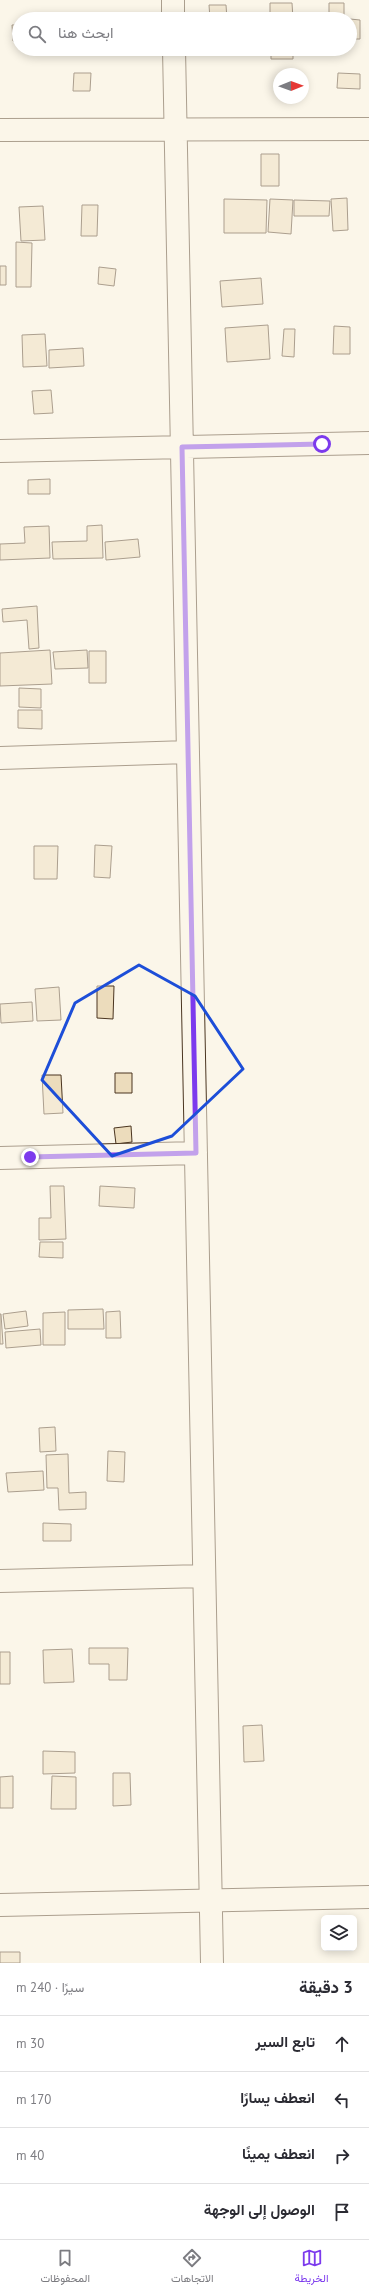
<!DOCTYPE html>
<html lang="ar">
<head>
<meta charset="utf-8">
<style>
  body { margin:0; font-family:"PT Sans",Vazirmatn,sans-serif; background:#f7f7f7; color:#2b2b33; direction:rtl }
  .controls { position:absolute; right:12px; bottom:12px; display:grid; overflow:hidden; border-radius:6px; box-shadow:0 2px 10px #0003 }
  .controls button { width:36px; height:36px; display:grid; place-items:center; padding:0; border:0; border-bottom:1px solid #e1e1e2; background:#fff; color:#2b2b33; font:20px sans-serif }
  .compass { position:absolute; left:273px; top:68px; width:36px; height:36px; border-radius:50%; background:#fff; box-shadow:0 2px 10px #0003; rotate:89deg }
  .stop { position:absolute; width:12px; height:12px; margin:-9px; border:3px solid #7c3aed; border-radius:50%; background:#fff }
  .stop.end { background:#7c3aed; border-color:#fff; box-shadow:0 1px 4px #0008 }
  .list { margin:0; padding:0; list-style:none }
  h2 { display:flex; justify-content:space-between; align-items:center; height:52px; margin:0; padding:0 16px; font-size:17px }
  h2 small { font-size:13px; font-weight:400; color:#7c7c81 }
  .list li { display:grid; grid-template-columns:26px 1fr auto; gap:12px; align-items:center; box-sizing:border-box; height:56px; padding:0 16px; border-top:1px solid #e1e1e2 }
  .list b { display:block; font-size:15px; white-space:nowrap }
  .list em { font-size:13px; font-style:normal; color:#7c7c81 }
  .icon { flex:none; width:22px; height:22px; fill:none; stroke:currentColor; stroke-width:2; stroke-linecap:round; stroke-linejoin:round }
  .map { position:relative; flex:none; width:369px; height:1963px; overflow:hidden; direction:ltr }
  .search { position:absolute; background:#fff; box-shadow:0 2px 10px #0003; left:12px; right:12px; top:12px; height:44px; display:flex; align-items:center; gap:10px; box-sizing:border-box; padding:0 14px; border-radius:22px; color:#7c7c81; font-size:15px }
  .sheet { height:276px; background:#fff }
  nav { display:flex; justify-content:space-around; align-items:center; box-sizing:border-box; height:56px; border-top:1px solid #e1e1e2; background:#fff; font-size:11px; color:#7c7c81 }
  nav a { display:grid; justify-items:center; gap:2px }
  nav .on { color:#7c3aed }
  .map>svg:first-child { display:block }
  .building { fill:#ecdcbc; stroke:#4a3520 }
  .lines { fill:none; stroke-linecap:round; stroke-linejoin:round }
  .minor-casing { stroke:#4a3520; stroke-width:24 }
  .minor { stroke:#fbf6e9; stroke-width:22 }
  .route { stroke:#7c3aed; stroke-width:5 }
  .marked { fill:none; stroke:#1d4ed8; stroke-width:3; stroke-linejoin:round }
</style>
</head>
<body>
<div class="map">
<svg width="369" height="1963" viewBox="0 0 369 1963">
  <rect width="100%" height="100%" fill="#fbf6e9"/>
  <path class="building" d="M 270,3 L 292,3 L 293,19 L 270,19 Z
    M 329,3 L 344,3 L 344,19 L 329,19 Z
    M 209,5 L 226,5 L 227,19 L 210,19 Z
    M 350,19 L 360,20 L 360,39 L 350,39 Z
    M 12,25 L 19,25 L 19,41 L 13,41 Z
    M 271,49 L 293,49 L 293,59 L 271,59 Z
    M 74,73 L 91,73 L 90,91 L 73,91 Z
    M 338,73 L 360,74 L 360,89 L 337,88 Z
    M 261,154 L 279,154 L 279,186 L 261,186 Z
    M 347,198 L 348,230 L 333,231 L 331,199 Z
    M 224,199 L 267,200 L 266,233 L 224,233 Z
    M 270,199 L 293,200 L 291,234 L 268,232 Z
    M 294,200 L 330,201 L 329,216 L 294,216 Z
    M 82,205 L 98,205 L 97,236 L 81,236 Z
    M 43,206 L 45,240 L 21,241 L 19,207 Z
    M 16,242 L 32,243 L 31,287 L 16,287 Z
    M 0,266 L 6,266 L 6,285 L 0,285 Z
    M 99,267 L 116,269 L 114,286 L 98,284 Z
    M 261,278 L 263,304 L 222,307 L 220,281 Z
    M 268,325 L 270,359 L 227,362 L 225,328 Z
    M 334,326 L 350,327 L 350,354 L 333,354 Z
    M 284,329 L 295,329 L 294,357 L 282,356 Z
    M 45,334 L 47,366 L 23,367 L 22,335 Z
    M 83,348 L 84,366 L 49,368 L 49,350 Z
    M 51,390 L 53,413 L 34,414 L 32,391 Z
    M 50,479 L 50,494 L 28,494 L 28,480 Z
    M 102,525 L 103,558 L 53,559 L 52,542 L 87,541 L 87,526 Z
    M 49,526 L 50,558 L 0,560 L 0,544 L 25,543 L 24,527 Z
    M 138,539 L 140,557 L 106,560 L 105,542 Z
    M 37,606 L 39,648 L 29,649 L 27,620 L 3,622 L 2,609 Z
    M 50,650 L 52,684 L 0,686 L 0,653 Z
    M 87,650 L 88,668 L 55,669 L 53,652 Z
    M 89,651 L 106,651 L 106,683 L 89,683 Z
    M 19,688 L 41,689 L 41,708 L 19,707 Z
    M 18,710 L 42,710 L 42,729 L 18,728 Z
    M 95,845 L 112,846 L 110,878 L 94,877 Z
    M 34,846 L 58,846 L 57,879 L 34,879 Z
    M 97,986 L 114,986 L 113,1019 L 97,1018 Z
    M 59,987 L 61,1020 L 37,1021 L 35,989 Z
    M 32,1002 L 33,1021 L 1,1023 L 0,1004 Z
    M 115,1073 L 132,1073 L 132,1093 L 115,1093 Z
    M 42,1075 L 61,1075 L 63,1113 L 44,1114 Z
    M 131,1126 L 132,1142 L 116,1144 L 114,1128 Z
    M 50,1186 L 64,1186 L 66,1239 L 39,1240 L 39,1218 L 51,1218 Z
    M 100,1186 L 135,1188 L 134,1208 L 99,1206 Z
    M 40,1242 L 63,1242 L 63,1258 L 39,1257 Z
    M 103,1309 L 104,1329 L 68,1329 L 68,1310 Z
    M 26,1311 L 28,1326 L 5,1329 L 3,1314 Z
    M 120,1311 L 121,1338 L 106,1338 L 106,1312 Z
    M 65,1312 L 65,1345 L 43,1345 L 43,1313 Z
    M 0,1314 L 1,1314 L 3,1344 L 0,1344 Z
    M 40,1329 L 41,1345 L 6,1348 L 5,1332 Z
    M 55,1427 L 56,1451 L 40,1452 L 39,1428 Z
    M 108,1451 L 125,1452 L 124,1482 L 107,1481 Z
    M 68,1454 L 69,1493 L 86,1492 L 86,1509 L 59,1510 L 58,1488 L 47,1488 L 46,1455 Z
    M 43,1471 L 44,1490 L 8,1492 L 6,1473 Z
    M 43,1523 L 71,1524 L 71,1541 L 43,1541 Z
    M 89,1648 L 128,1648 L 127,1680 L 109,1680 L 109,1664 L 89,1664 Z
    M 72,1649 L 74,1682 L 44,1683 L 43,1650 Z
    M 0,1652 L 10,1652 L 10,1684 L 0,1684 Z
    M 262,1725 L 264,1761 L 244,1762 L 243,1726 Z
    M 43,1751 L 75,1752 L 75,1773 L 43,1774 Z
    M 113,1773 L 130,1773 L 131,1805 L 113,1806 Z
    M 13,1776 L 13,1808 L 0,1808 L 0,1777 Z
    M 52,1776 L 76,1777 L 76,1809 L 51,1809 Z
    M 0,1952 L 20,1952 L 20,1963 L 0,1963 Z"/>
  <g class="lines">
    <g class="minor-casing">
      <path id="minor" d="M 173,0 L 173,19
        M 174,49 L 212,1963
        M 0,130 L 369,129
        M 0,451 L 369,443
        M 0,758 L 188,752
        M 0,1158 L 196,1153
        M 0,1581 L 204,1576
        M 0,1905 L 369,1897"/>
    </g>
    <use href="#minor" class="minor"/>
  </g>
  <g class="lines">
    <path class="route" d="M 30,1157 L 196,1153 L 182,447 L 322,444"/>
  </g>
  <path d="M0 0H369V1963H0ZM 139,965 L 195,996 L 243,1069 L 172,1136 L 112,1156 L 42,1080 L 75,1003 Z" fill="#fbf6e9" fill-opacity=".55" fill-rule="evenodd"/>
  <path class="marked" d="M 139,965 L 195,996 L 243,1069 L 172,1136 L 112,1156 L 42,1080 L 75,1003 Z"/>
</svg>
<div class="controls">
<button><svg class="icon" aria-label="layers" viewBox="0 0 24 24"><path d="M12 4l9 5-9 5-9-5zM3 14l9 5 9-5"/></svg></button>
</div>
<svg class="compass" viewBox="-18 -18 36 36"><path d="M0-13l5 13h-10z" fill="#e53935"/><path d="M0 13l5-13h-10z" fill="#7c7c81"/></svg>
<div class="stop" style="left:322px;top:444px"></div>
<div class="stop end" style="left:30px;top:1157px"></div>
<div class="search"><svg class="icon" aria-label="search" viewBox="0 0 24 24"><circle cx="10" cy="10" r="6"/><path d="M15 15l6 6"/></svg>ابحث هنا</div>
</div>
<section class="sheet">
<h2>3 دقيقة<small>سيرًا · 240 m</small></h2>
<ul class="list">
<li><svg class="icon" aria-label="ahead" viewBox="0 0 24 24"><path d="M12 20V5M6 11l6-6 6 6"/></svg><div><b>تابع السير</b></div><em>30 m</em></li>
<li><svg class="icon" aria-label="left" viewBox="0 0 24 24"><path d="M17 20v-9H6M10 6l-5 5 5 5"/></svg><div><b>انعطف يسارًا</b></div><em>170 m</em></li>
<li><svg class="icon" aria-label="right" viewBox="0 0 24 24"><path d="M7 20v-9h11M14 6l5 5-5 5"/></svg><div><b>انعطف يمينًا</b></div><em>40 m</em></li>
<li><svg class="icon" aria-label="arrive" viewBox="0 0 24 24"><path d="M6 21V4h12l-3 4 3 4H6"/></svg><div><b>الوصول إلى الوجهة</b></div></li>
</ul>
</section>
<nav>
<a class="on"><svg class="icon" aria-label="map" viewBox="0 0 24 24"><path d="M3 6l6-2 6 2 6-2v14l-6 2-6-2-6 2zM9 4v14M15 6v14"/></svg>الخريطة</a>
<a><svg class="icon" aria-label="directions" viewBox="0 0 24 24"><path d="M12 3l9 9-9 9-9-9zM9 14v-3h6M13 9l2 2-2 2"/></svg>الاتجاهات</a>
<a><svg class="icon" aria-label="saved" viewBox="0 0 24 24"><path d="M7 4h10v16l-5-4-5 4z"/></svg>المحفوظات</a>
</nav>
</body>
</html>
